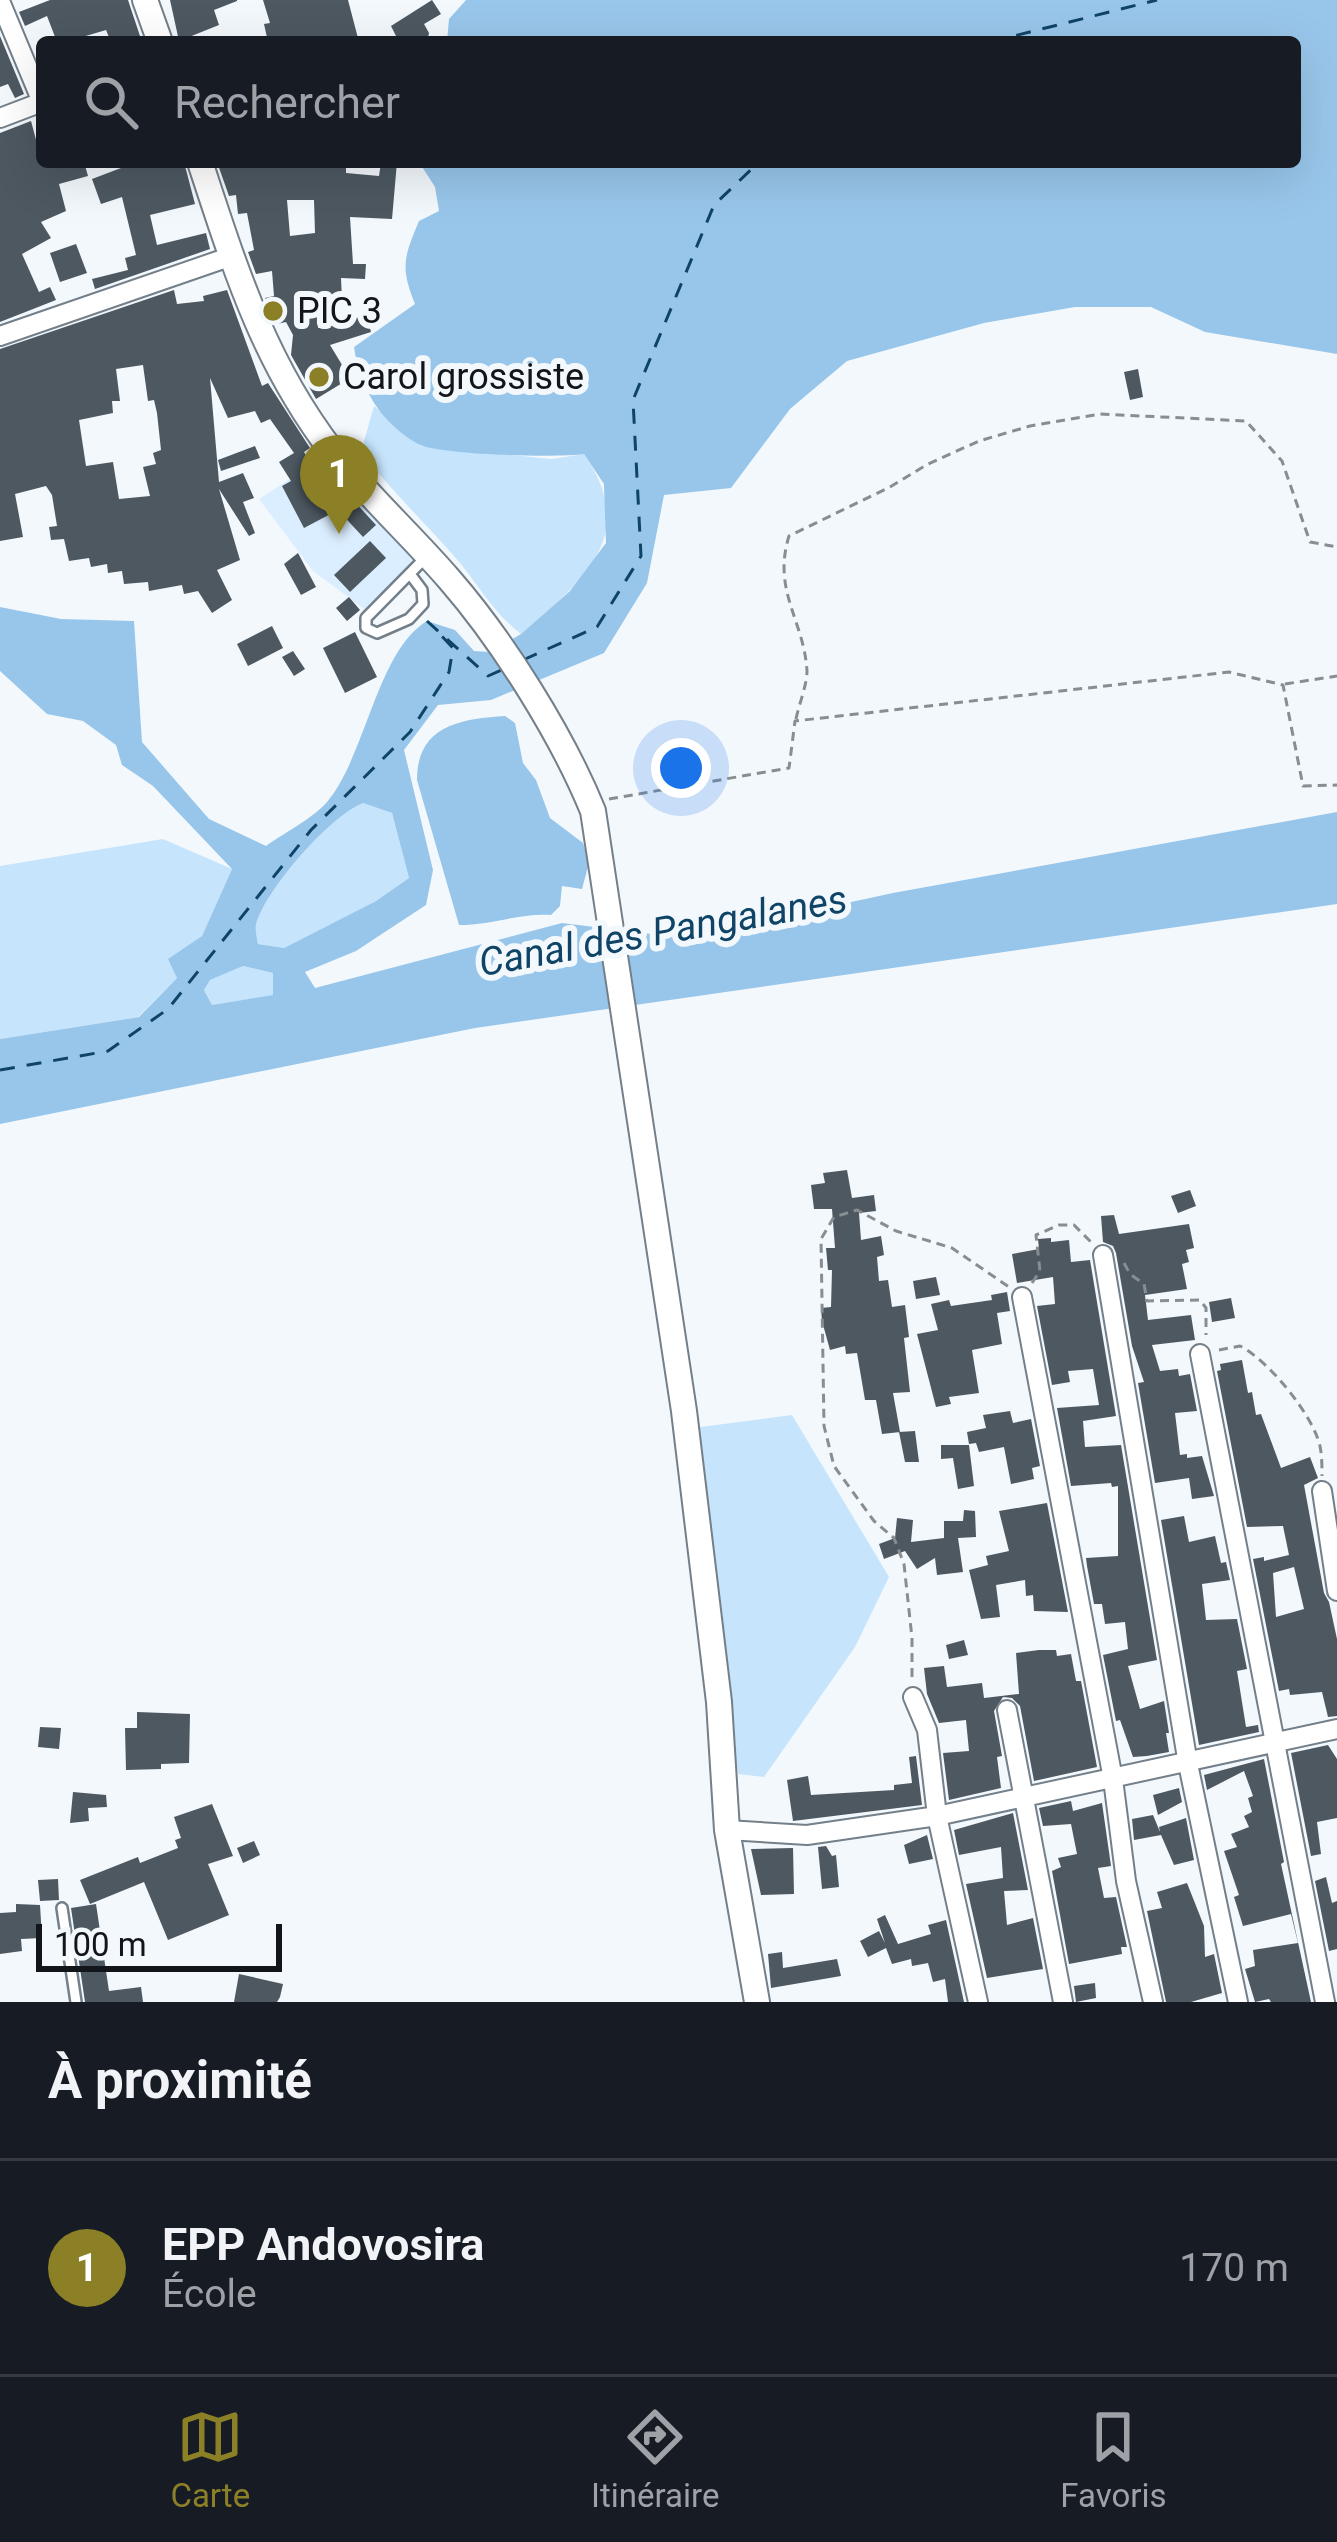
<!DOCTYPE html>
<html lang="fr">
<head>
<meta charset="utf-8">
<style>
  body { margin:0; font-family:Roboto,sans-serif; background:#242831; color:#f1f3f6 }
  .scale { position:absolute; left:36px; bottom:30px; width:246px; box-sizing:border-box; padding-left:12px; border:6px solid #12161a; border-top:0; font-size:33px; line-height:42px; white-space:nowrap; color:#12161a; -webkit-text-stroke:9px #f3f8fd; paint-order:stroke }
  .you { position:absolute; left:681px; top:768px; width:42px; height:42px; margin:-30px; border:9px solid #fff; border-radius:50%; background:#1a73e8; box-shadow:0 0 0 18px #1a73e833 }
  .badge { display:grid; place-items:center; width:78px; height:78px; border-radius:50%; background:#8c8027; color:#fff; font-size:39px; font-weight:700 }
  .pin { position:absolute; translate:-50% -99px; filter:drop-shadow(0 3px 6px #0008) }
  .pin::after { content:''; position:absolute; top:63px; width:42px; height:36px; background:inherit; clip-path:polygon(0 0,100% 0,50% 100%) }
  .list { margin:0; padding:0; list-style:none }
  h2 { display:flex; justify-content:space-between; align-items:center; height:156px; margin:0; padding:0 48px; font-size:51px }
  h2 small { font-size:39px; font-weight:400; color:#9ea1a6 }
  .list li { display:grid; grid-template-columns:78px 1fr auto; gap:36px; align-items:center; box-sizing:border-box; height:216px; padding:0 48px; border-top:3px solid #363941 }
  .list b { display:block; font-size:45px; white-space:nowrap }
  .list p { margin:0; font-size:39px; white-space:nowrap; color:#9ea1a6 }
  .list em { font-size:39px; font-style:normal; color:#9ea1a6 }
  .icon { flex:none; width:66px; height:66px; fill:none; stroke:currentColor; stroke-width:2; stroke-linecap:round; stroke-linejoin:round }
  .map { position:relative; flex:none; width:1337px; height:2002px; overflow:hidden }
  .search { position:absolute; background:#171b24; box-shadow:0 12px 48px #0002; left:36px; right:36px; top:36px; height:132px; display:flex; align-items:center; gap:30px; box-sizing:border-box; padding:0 42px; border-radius:12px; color:#9ea1a6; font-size:45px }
  .sheet { height:372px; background:#171b24 }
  nav { display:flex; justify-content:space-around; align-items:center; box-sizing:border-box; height:168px; border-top:3px solid #363941; background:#171b24; font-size:33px; color:#9ea1a6 }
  nav a { display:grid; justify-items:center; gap:6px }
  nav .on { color:#8c8027 }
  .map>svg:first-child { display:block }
  .built { fill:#dbeeff }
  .green { fill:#c6e4fc }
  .water { fill:#98c6ea; fill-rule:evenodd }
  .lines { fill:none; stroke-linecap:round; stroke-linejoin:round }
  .ferry { stroke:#0f4467; stroke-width:3; stroke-dasharray:15 12; stroke-linecap:butt }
  .building { fill:#4d5861; fill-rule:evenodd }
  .lane-casing { stroke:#737f89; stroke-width:14 }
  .street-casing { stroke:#737f89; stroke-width:22 }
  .secondary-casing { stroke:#737f89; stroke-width:28 }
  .path { stroke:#888d91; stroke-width:3; stroke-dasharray:9 6; stroke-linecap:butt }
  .lane { stroke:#fff; stroke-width:9 }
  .street { stroke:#fff; stroke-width:18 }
  .secondary { stroke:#fff; stroke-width:24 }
  .poi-dot { fill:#8c8027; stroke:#f3f8fd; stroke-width:4.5 }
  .labels { text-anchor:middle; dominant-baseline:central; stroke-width:12; stroke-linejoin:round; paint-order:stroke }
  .poi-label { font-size:36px; fill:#12161a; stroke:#f3f8fd; text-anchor:start }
  .water-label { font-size:39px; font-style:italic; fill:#0f4467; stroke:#f3f8fd }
</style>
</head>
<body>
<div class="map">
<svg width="1337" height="2002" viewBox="0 0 1337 2002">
  <rect width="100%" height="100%" fill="#f3f8fd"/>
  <path class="built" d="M 327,455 L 415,557 L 367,611 L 313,571 L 259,499 Z"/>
  <path class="green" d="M 374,406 L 421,446 L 552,459 L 584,454 C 641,537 582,581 521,634 C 493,613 477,582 454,556 C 422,520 391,490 361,452 Z
    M 363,803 L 392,813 L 409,878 L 376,901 L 284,948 L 258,944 C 257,938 255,931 256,925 C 265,890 330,816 363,803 Z
    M 163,839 L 232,869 L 202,936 L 169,959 L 177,978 L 138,1017 L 0,1039 L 0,866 Z
    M 243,966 L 273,973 L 274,995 L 212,1005 L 204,990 L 210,980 Z
    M 792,1415 L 889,1577 L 855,1647 L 764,1777 L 738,1774 L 693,1428 Z"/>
  <path class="water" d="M 466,0 L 1337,0 L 1337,354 L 1205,332 L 1151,307 L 1075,307 L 984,323 L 847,361 L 790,409 L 731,488 L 664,495 L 647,583 L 604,653 L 491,700 L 438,705 L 404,750 L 433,870 L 426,905 L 356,951 L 305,972 L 315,988 L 562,923 L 685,938 L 893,893 L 1337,812 L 1337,904 L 475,1028 L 0,1124 L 0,1039 L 139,1017 L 177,978 L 168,959 L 202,936 L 232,869 L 153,786 L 122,765 L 116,745 L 83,721 L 47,714 L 0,671 L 0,607 L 61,619 L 134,621 L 142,742 L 209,819 L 266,846 C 284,833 312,819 327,802 C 366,756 377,651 427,621 L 455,630 L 474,651 L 490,652 L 521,634 L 570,591 L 606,543 L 604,484 L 584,454 C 557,458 438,455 418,444 C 380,422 360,388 354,347 L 415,304 C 400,267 404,257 419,221 L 439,211 L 435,187 L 419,162 L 1295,162 L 1295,42 L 447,42 L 449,19 ZM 363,803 L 392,813 L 409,878 L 376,901 L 284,948 L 258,944 C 257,938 255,930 256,925 C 265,890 330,816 363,803 ZM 243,966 L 273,973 L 273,995 L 212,1005 L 204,990 L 210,980 Z
    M 505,716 L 515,723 L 523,763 L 536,780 L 550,818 L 583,843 L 589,863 L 582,889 L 562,886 L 560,906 L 551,915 C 519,913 492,925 459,925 L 417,780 C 417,726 459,719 505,716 Z"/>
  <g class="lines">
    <path class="ferry" d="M 990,42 L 1157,0
      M 427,621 L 488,676 L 504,669
      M 523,660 L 597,627 L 641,556 L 633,400 L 714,205 L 759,162
      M 0,1070 L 108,1051 L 168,1009 L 311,830 L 410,732 L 449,672 L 453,648 L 437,631"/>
  </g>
  <path class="building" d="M 50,0 L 128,0 L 142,42 L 111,42 L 106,30 L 79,38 L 80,42 L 57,42 L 47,16 L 25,26 L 19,12 Z
    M 170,0 L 237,0 L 237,1 L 214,10 L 219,25 L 179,41 Z
    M 263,0 L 348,0 L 359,42 L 268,42 L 264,24 L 270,23 Z
    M 432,0 L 441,14 L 424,24 L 429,33 L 427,42 L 399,42 L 391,26 Z
    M 0,36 L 24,94 L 15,98 L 8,84 L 0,87 Z
    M 31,121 L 42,162 L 84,162 L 88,176 L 59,184 L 66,211 L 41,222 L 51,238 L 22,254 L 39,292 L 50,287 L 56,300 L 0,322 L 0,133 Z
    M 119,162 L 184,162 L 195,204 L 150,215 L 157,245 L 206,233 L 210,249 L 95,289 L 92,279 L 128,270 L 125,258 L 136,255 L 122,197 L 101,204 L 92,179 L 121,168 Z
    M 217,162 L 317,162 L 316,165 L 346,166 L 346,173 L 379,176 L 381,162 L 397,162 L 392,219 L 350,217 L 353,264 L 366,264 L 365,279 L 341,278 L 342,299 L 317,300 L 318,328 L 367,315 L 371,332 L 330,345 L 347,373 L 341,377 L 344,382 L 316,399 L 291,355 L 293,335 L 286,322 L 277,324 L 265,298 L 274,296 L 272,271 L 256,274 L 248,252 L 254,250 L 247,213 L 238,214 L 236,195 L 229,196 ZM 287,200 L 314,200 L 315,233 L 290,236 Z
    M 76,244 L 87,273 L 60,282 L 50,253 Z
    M 174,290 L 177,304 L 204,301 L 203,296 L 227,290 L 262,386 L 268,383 L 310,448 L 304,452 L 323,482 L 330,475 L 376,525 L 363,537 L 338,510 L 304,528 L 282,486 L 291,481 L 279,462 L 294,453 L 270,419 L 261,423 L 255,411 L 228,418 L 210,378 L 219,482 L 243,473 L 254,498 L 243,502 L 255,533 L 249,536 L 219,489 L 240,560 L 217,570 L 232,600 L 212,613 L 198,591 L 184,594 L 182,585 L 149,591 L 148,582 L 124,584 L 122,571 L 108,573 L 107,564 L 91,567 L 89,558 L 69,561 L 64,539 L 51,540 L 49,527 L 57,526 L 52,495 L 46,486 L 15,494 L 23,537 L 0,541 L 0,349 ZM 143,365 L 148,401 L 154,400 L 157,413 L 161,450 L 153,453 L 156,464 L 143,467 L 150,496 L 119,499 L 113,462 L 86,466 L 79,420 L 113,413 L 112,401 L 120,401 L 116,369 Z
    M 1138,369 L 1143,397 L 1130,400 L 1124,372 Z
    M 255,446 L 260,458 L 221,471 L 218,460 Z
    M 370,541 L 386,558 L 350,592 L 334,575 Z
    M 298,553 L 316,587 L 301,595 L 284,564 Z
    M 349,597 L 360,610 L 347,621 L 336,608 Z
    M 272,626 L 283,648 L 248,666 L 237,644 Z
    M 355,632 L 377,677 L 345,693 L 323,648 Z
    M 293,651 L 305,669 L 294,676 L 282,657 Z
    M 847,1170 L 852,1198 L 874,1195 L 876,1211 L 859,1213 L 861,1240 L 881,1236 L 884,1255 L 877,1257 L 879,1281 L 888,1280 L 892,1307 L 905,1305 L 909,1337 L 904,1338 L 910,1392 L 893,1393 L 900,1432 L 882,1434 L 876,1400 L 865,1400 L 857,1353 L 846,1354 L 845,1346 L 830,1350 L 822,1321 L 821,1308 L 831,1307 L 832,1270 L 828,1270 L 826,1248 L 835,1248 L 832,1209 L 814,1209 L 811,1185 L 825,1183 L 823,1173 Z
    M 1190,1190 L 1196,1206 L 1178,1213 L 1171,1196 Z
    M 1114,1215 L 1119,1234 L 1189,1224 L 1194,1248 L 1186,1250 L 1189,1262 L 1182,1264 L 1187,1289 L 1145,1295 L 1148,1320 L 1191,1315 L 1195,1340 L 1152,1345 L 1160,1371 L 1178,1369 L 1179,1376 L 1190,1374 L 1197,1411 L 1175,1413 L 1180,1455 L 1187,1454 L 1187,1458 L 1202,1456 L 1214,1496 L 1192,1499 L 1189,1478 L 1155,1483 L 1138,1383 L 1144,1382 L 1132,1346 L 1116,1253 L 1113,1246 L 1103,1242 L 1101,1216 Z
    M 1051,1238 L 1051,1242 L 1069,1240 L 1071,1262 L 1090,1260 L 1116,1416 L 1083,1421 L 1085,1447 L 1121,1445 L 1157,1660 L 1128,1666 L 1140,1709 L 1164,1701 L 1169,1733 L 1166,1733 L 1169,1752 L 1147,1756 L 1133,1757 L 1120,1720 L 1116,1721 L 1103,1655 L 1128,1649 L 1125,1622 L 1105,1624 L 1102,1604 L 1094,1604 L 1087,1566 L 1086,1558 L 1118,1556 L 1118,1486 L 1112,1487 L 1111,1483 L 1071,1486 L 1057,1408 L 1099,1405 L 1093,1369 L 1068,1371 L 1070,1382 L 1052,1385 L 1037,1306 L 1055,1304 L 1053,1277 L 1017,1283 L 1012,1254 L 1039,1249 L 1038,1239 Z
    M 936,1277 L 940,1295 L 916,1299 L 913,1281 Z
    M 1007,1292 L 1010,1311 L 997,1313 L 1002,1344 L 972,1350 L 979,1393 L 949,1397 L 951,1404 L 936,1407 L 917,1334 L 938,1330 L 931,1304 L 949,1300 L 951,1306 L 992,1300 L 991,1295 Z
    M 1231,1298 L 1235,1318 L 1212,1322 L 1209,1302 Z
    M 1242,1360 L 1248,1393 L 1252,1392 L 1256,1415 L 1261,1414 L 1281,1468 L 1310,1457 L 1318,1478 L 1304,1485 L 1324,1593 L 1329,1602 L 1337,1639 L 1337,1716 L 1328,1717 L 1322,1692 L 1290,1695 L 1289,1689 L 1279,1691 L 1253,1559 L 1264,1557 L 1264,1561 L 1289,1555 L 1283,1526 L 1247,1527 L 1217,1371 L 1221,1370 L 1220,1364 ZM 1294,1567 L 1304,1609 L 1276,1617 L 1273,1573 Z
    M 1010,1411 L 1013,1423 L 1031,1419 L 1040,1466 L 1032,1468 L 1034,1479 L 1011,1484 L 1004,1447 L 979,1452 L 976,1443 L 969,1444 L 967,1432 L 986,1428 L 983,1415 Z
    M 915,1431 L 919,1462 L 905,1462 L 899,1432 Z
    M 941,1445 L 969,1445 L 974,1486 L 958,1489 L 953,1458 L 941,1459 Z
    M 1047,1503 L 1068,1612 L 1034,1611 L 1033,1595 L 1026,1596 L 1025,1580 L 996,1585 L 1000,1617 L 981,1619 L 969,1570 L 988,1565 L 986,1556 L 1009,1551 L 999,1511 Z
    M 964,1510 L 975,1511 L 976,1537 L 958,1538 L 963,1572 L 937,1575 L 935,1558 L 917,1569 L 905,1551 L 884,1559 L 879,1544 L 895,1538 L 897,1518 L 913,1520 L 911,1542 L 944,1538 L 944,1521 L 963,1521 Z
    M 1184,1516 L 1189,1542 L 1215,1536 L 1221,1563 L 1226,1562 L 1230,1580 L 1202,1584 L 1206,1620 L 1237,1619 L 1247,1669 L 1237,1671 L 1246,1727 L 1258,1725 L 1259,1732 L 1199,1745 L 1161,1520 Z
    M 964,1640 L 968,1655 L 949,1659 L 946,1645 Z
    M 1039,1650 L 1056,1650 L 1057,1656 L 1071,1654 L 1076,1681 L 1081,1681 L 1097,1767 L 1034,1781 L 1020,1706 L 1012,1698 L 1003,1697 L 994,1711 L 1002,1756 L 997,1757 L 1001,1788 L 949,1800 L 943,1753 L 969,1751 L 966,1720 L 939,1723 L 927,1694 L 924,1668 L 944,1666 L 947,1687 L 982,1683 L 984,1698 L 1019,1694 L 1016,1653 Z
    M 137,1712 L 190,1714 L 189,1763 L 161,1764 L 161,1769 L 126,1770 L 125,1728 L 137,1728 Z
    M 40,1727 L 61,1728 L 59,1749 L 38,1747 Z
    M 1328,1745 L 1337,1759 L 1337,1818 L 1317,1822 L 1321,1854 L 1311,1856 L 1291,1753 Z
    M 916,1756 L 922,1805 L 793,1821 L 787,1780 L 808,1776 L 811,1795 L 894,1790 L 894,1785 L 912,1783 L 909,1757 Z
    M 1264,1759 L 1284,1862 L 1281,1864 L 1311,2002 L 1271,2002 L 1269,1999 L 1255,2002 L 1245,1969 L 1255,1966 L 1253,1950 L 1298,1943 L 1291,1914 L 1243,1926 L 1234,1897 L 1239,1895 L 1224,1851 L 1237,1847 L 1231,1834 L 1249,1827 L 1244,1816 L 1252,1812 L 1248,1798 L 1253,1796 L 1244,1771 L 1207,1790 L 1204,1775 Z
    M 1179,1788 L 1182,1802 L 1158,1815 L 1153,1795 Z
    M 73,1792 L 106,1795 L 107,1807 L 88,1808 L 89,1821 L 70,1823 Z
    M 1071,1801 L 1073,1811 L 1102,1803 L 1111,1866 L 1098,1868 L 1104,1898 L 1116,1897 L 1127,1947 L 1121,1947 L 1122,1954 L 1069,1964 L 1052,1871 L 1061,1867 L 1058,1858 L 1077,1854 L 1071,1824 L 1043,1826 L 1039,1808 Z
    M 212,1804 L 233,1856 L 208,1864 L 229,1915 L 168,1940 L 144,1882 L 90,1904 L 80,1880 L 138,1857 L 140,1863 L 178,1848 L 175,1840 L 181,1838 L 174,1817 Z
    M 1013,1813 L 1028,1890 L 1004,1891 L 1007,1925 L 1033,1918 L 1043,1969 L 987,1978 L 966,1884 L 1003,1878 L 1001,1847 L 959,1855 L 954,1830 Z
    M 1153,1815 L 1160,1832 L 1159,1827 L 1186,1818 L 1194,1860 L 1174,1865 L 1161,1835 L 1134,1840 L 1132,1819 Z
    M 927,1835 L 933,1859 L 909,1864 L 904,1845 Z
    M 254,1841 L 260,1855 L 243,1863 L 237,1848 Z
    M 826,1846 L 832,1856 L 836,1855 L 839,1887 L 822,1889 L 818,1847 Z
    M 793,1848 L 794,1894 L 761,1895 L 751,1849 Z
    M 1326,1877 L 1332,1903 L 1337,1901 L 1337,1949 L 1329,1951 L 1315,1881 Z
    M 58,1879 L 59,1900 L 40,1901 L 38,1880 Z
    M 1187,1883 L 1204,1926 L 1205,1957 L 1214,1954 L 1222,1993 L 1191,2002 L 1166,2002 L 1147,1911 L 1162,1908 L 1157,1892 Z
    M 16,1904 L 40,1905 L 42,1938 L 21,1939 L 22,1951 L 0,1954 L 0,1913 L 16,1912 Z
    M 96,1904 L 109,1991 L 141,1987 L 143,2002 L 85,2002 L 71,1908 Z
    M 885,1915 L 898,1944 L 931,1934 L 928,1925 L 946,1920 L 964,2002 L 948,2002 L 945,1979 L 933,1982 L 928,1963 L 912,1966 L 911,1959 L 892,1964 L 886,1948 L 868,1957 L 860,1941 L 879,1931 L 885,1943 L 877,1919 Z
    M 782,1952 L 783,1968 L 837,1959 L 841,1976 L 771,1988 L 768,1954 Z
    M 239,1974 L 283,1984 L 280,1997 L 277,2002 L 234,2002 Z
    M 1095,1983 L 1096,1998 L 1076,2002 L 1074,1986 Z"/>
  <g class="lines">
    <g class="lane-casing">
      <path id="lane" d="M 410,574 L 422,590 L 423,604 L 409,619 L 377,633 L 366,628 L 366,618 L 427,556
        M 62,1908 L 76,2002"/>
    </g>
    <g class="street-casing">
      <path id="street" d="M 0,1 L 42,102 L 0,118
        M 0,336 L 232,256
        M 1103,1255 L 1188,1764 L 1238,2002
        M 1022,1297 L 1113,1779 L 1126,1881 L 1153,2002
        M 1200,1354 L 1325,2002
        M 1322,1491 L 1337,1591
        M 913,1697 L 927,1730 L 937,1816 L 978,2002
        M 1007,1710 L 1063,2002
        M 727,1830 L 807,1835 L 937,1816 L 1337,1729"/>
    </g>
    <g class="secondary-casing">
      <path id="secondary" d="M 145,0 L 160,42
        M 200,162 C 235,268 263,361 332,451 C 368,496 411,535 449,579 C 503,641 562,735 593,811 L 684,1411 L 719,1702 L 727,1830 L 757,2002"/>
    </g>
    <path class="path" d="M 1285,684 L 1337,676
      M 796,719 C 799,704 807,685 807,671 C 804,620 772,591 789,536 L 890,487 L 928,464 L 979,441 L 1030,426 L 1100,414 L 1246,421 L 1282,461 L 1310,542 L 1337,547
      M 609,799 L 789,768 L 795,721 L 1229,672 L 1283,685 L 1303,786 L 1337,785
      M 1124,1263 L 1130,1274 L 1144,1284 L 1147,1301 L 1200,1300 L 1206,1308 L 1206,1335
      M 1032,1283 L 1040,1271 L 1036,1235 L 1059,1225 L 1074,1225 L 1092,1243
      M 1219,1350 L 1240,1346 C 1268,1360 1313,1415 1320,1446 C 1322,1456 1322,1467 1322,1476
      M 912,1677 L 912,1638 L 904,1564 L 894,1538 L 874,1521 L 834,1466 L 824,1426 L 821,1239 L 834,1217 L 857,1210 L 896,1231 L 952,1248 L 1009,1287"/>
    <use href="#lane" class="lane"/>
    <use href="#street" class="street"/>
    <use href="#secondary" class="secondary"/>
  </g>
  <g class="poi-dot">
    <circle cx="273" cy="311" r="12"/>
    <circle cx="319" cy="377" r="12"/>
  </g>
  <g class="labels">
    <g class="poi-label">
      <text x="297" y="311">PIC 3</text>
      <text x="343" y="377">Carol grossiste</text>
    </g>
    <g class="water-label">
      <text transform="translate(663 931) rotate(-10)">Canal des Pangalanes</text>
    </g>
  </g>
</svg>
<div class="scale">100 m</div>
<div class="you"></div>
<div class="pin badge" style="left:339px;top:534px">1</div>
<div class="search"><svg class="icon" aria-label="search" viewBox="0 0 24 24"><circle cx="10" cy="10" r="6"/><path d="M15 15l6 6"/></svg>Rechercher</div>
</div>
<section class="sheet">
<h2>À proximité<small></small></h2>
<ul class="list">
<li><span class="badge">1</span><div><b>EPP Andovosira</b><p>École</p></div><em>170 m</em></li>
</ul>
</section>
<nav>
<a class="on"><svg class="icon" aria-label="map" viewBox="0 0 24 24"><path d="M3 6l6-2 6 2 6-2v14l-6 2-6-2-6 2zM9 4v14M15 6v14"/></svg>Carte</a>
<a><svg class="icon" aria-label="directions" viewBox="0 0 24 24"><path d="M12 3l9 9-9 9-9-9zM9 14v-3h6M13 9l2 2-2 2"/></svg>Itinéraire</a>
<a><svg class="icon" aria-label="saved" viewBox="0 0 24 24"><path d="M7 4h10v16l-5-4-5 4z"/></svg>Favoris</a>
</nav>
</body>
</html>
